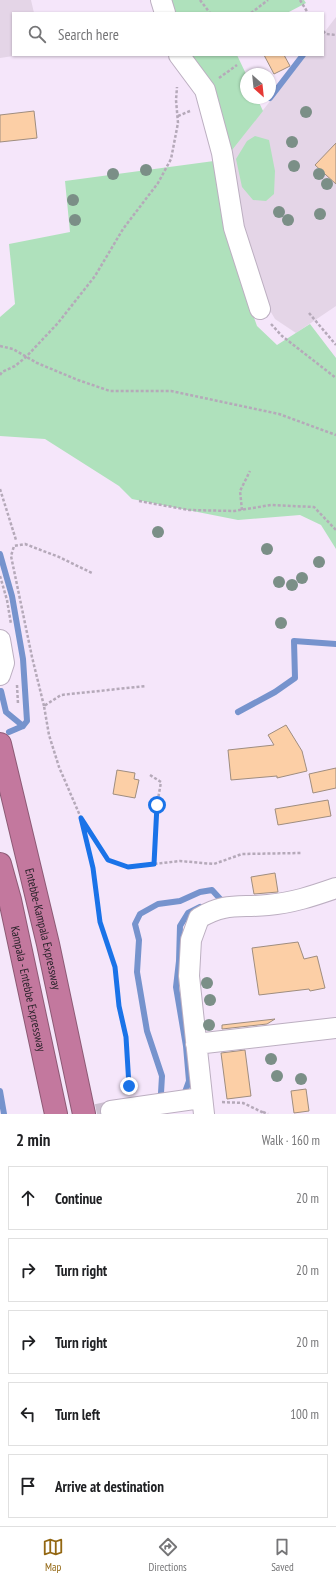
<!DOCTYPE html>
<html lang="en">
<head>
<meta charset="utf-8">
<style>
  body { margin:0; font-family:"PT Sans Narrow",sans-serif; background:#f6f6f6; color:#202124 }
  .compass { position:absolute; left:240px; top:68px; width:36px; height:36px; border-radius:50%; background:#fff; box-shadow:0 1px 3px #0004; rotate:153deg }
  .stop { position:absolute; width:12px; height:12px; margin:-9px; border:3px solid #1a73e8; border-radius:50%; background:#fff }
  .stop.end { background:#1a73e8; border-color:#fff; box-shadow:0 1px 4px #0008 }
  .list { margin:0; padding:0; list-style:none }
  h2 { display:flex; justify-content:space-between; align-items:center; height:52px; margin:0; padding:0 16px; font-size:17px }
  h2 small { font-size:13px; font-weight:400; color:#757577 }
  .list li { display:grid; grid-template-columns:26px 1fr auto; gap:12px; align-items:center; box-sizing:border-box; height:64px; margin:0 8px 8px; padding:0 8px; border:1px solid #e0e0e0; border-radius:0px }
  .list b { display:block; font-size:15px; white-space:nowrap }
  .list em { font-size:13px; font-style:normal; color:#757577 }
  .icon { flex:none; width:22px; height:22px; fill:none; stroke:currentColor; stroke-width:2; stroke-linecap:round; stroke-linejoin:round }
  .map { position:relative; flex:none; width:336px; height:1114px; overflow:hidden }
  .search { position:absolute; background:#fff; box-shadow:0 1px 3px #0004; left:12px; right:12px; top:12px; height:44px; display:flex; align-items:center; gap:10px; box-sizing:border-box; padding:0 14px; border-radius:0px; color:#757577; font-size:15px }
  .sheet { height:412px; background:#fff }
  nav { display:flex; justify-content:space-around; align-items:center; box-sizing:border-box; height:56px; border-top:1px solid #e0e0e0; background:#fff; font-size:11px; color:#757577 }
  nav a { display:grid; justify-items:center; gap:2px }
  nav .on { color:#936712 }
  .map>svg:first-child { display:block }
  .commercial { fill:#e4d5e7 }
  .green { fill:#afe1bc }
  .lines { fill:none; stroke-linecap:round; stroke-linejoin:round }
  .stream { stroke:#7693cd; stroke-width:6 }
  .building { fill:#fccfa6; stroke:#9f8d7f }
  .minor-tunnel { stroke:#ccbfd0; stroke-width:20; stroke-dasharray:20 10; stroke-linecap:butt }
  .minor-casing { stroke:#bcafc1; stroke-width:22 }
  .motorway-casing { stroke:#8d5a75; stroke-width:24 }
  .path { stroke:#b5a9b9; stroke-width:2.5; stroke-dasharray:3 2; stroke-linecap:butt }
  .minor { stroke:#fff; stroke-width:20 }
  .motorway { stroke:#c3789e; stroke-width:22 }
  .tree { fill:#7b8f87 }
  .route { stroke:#1a73e8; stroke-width:5 }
  .labels { text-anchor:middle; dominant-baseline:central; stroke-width:3; stroke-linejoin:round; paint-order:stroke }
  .street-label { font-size:12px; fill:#29232a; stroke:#fff }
</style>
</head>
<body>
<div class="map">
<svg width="336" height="1114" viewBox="0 0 336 1114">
  <rect width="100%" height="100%" fill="#f5e6fa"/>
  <path class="commercial" d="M 0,0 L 31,0 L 34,13 L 13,13 L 13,55 L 20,55 L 0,58 Z
    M 336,17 L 336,306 L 296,333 L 275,319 L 265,302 L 239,210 L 229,154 L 306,55 L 323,55 L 323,34 Z"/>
  <path class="green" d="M 168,0 L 304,0 L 306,3 L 287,13 L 171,13 Z
    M 188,55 L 237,55 L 246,74 L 246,98 L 257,98 L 263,111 L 229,154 Z
    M 255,136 L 269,140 L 275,171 L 274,194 L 266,201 L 253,200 L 242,187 L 236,159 L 247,141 Z
    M 214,161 L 241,281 L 257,326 L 277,345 L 310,324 L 336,358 L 336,549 L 321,525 L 300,515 L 238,520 L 132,499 L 119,486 L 45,439 L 0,436 L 0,317 L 15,304 L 9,244 L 70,232 L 65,181 Z"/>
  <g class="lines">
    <path class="stream" d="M 270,98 L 303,55
      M 0,554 L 12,596 L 23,659 L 27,721 L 23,726 L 9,732
      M 1,691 L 6,712 L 23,726
      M 238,712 L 275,692 L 295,678 L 294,641 L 336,644
      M 0,1091 L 4,1114
      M 185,1092 L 189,1081 L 186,1046 L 176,987 L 179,961 L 180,926 L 188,913 L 200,907
      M 164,1114 L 161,1093 L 162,1076 L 147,1031 L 137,972 L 139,940 L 135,924 L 140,914 L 158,904 L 180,901 L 200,892 L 212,890 L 222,901"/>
  </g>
  <path class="building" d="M 264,55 L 284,55 L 290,66 L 274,74 Z
    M 34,111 L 37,138 L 0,142 L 0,115 Z
    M 336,143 L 336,184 L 315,165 Z
    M 286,725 L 302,751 L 307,771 L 277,778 L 277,776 L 231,780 L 228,750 L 274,745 L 268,735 Z
    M 336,768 L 336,788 L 313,793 L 309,774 Z
    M 117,770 L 135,773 L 134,779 L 139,780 L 135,798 L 113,794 Z
    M 328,800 L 331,816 L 278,825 L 275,809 Z
    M 275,873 L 278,892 L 254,894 L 251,877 Z
    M 298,942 L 304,959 L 317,956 L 325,988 L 310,991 L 309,989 L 259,995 L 252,948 Z
    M 275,1019 L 267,1024 L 222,1029 L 222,1025 Z
    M 245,1050 L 251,1096 L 227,1099 L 221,1053 Z
    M 306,1089 L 309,1111 L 294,1113 L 291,1091 Z"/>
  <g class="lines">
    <path class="minor-tunnel" d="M 97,1114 L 111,1111"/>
    <g class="minor-casing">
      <path id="minor" d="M 161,0 L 165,13
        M 179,55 L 205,90 L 222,153 L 234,228 L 260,309
        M 0,640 L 4,663 L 0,675
        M 196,1044 L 336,1028
        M 111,1111 L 201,1098
        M 204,1114 L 189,976 L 191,940 L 199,918 C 226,902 239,908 268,905 C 292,903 313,896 336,888"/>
    </g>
    <g class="motorway-casing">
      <g id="motorway">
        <path id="s1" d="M 0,744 L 48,944 L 84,1114"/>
        <path id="s2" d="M 0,864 L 10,900 L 56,1114"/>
      </g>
    </g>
    <path class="path" d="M 200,0 L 210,13
      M 300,0 L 308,13
      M 251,13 L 268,0
      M 323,31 L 326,34 L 336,35
      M 219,78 L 237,65
      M 178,116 L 190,111
      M 309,313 L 336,345
      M 271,324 L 282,336 L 336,378
      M 0,346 L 13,349 L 37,363 L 78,380 L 110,391 L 171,391 L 279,414 L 336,435
      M 0,375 L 2,372 L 15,366 L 26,357 L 58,323 L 95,276 L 123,229 L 158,183 L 171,159 L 178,123 L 176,100 L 177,87
      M 0,489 L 16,540
      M 139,501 L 189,510 L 234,511 L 271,505 L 314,507 L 336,530
      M 242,510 L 240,491 L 250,471
      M 0,576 L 7,600 L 11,624
      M 17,685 L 18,704
      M 44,706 L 32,657 L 11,556 L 14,546 L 25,544 L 59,557 L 92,573
      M 150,775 L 161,782 L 157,805 L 154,864
      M 83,820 L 108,860 L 128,867 L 180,861 L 214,864 L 242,854 L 301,853
      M 129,1088 L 126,1037 L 119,1006 L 115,967 L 100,922 L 93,868 L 81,818 L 59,767 L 49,735 L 44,706 L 61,695 L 146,686
      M 222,1102 L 243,1103 L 262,1112 L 263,1114
      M 263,1112 L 268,1114"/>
    <use href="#minor" class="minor"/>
    <use href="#motorway" class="motorway"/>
  </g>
  <g class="tree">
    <circle cx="306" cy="112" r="6"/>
    <circle cx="292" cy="142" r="6"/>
    <circle cx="294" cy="166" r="6"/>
    <circle cx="146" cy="170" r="6"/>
    <circle cx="113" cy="174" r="6"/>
    <circle cx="319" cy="174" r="6"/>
    <circle cx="327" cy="184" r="6"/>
    <circle cx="73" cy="200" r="6"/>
    <circle cx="279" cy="212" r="6"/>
    <circle cx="320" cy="214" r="6"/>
    <circle cx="75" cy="220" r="6"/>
    <circle cx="288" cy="220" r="6"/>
    <circle cx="158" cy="532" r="6"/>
    <circle cx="267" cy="549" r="6"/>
    <circle cx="319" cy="562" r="6"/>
    <circle cx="302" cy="578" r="6"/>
    <circle cx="279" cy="582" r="6"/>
    <circle cx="292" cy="585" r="6"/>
    <circle cx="281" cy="623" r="6"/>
    <circle cx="207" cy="983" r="6"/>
    <circle cx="210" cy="1000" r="6"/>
    <circle cx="209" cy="1025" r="6"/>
    <circle cx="271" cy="1059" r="6"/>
    <circle cx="277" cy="1076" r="6"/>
    <circle cx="301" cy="1079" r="6"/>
  </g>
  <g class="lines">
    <path class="route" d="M 129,1086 L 126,1037 L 119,1006 L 115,967 L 100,922 L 93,868 L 81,818 L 108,860 L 128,867 L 154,864 L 157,805"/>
  </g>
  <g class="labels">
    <g class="street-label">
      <text stroke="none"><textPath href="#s1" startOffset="190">Entebbe-Kampala Expressway</textPath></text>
      <text stroke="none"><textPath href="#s2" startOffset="128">Kampala - Entebbe Expressway</textPath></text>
    </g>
  </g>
</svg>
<svg class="compass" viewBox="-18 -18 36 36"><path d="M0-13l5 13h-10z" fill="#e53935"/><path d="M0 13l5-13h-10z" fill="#757577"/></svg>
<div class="stop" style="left:157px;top:805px"></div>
<div class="stop end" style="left:129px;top:1086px"></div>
<div class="search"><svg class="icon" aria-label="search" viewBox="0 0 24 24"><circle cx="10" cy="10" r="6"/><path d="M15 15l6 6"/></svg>Search here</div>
</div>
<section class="sheet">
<h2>2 min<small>Walk · 160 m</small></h2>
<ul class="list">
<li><svg class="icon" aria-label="ahead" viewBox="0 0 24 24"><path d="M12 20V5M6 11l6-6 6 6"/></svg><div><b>Continue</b></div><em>20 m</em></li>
<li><svg class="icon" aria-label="right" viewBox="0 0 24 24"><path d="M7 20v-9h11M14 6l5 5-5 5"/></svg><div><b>Turn right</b></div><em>20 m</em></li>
<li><svg class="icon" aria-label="right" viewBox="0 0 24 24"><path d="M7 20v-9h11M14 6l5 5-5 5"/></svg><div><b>Turn right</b></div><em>20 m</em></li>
<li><svg class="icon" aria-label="left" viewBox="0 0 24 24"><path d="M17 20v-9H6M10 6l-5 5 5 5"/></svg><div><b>Turn left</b></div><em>100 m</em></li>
<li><svg class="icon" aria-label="arrive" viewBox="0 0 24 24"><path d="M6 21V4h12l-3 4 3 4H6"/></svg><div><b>Arrive at destination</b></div></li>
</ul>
</section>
<nav>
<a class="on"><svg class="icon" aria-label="map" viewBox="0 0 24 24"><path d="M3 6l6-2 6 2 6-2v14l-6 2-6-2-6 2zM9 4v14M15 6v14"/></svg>Map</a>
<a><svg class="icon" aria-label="directions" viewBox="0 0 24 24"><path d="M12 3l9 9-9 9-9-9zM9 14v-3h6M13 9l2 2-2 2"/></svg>Directions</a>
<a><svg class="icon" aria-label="saved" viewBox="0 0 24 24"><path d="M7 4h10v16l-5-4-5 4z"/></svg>Saved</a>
</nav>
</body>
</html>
